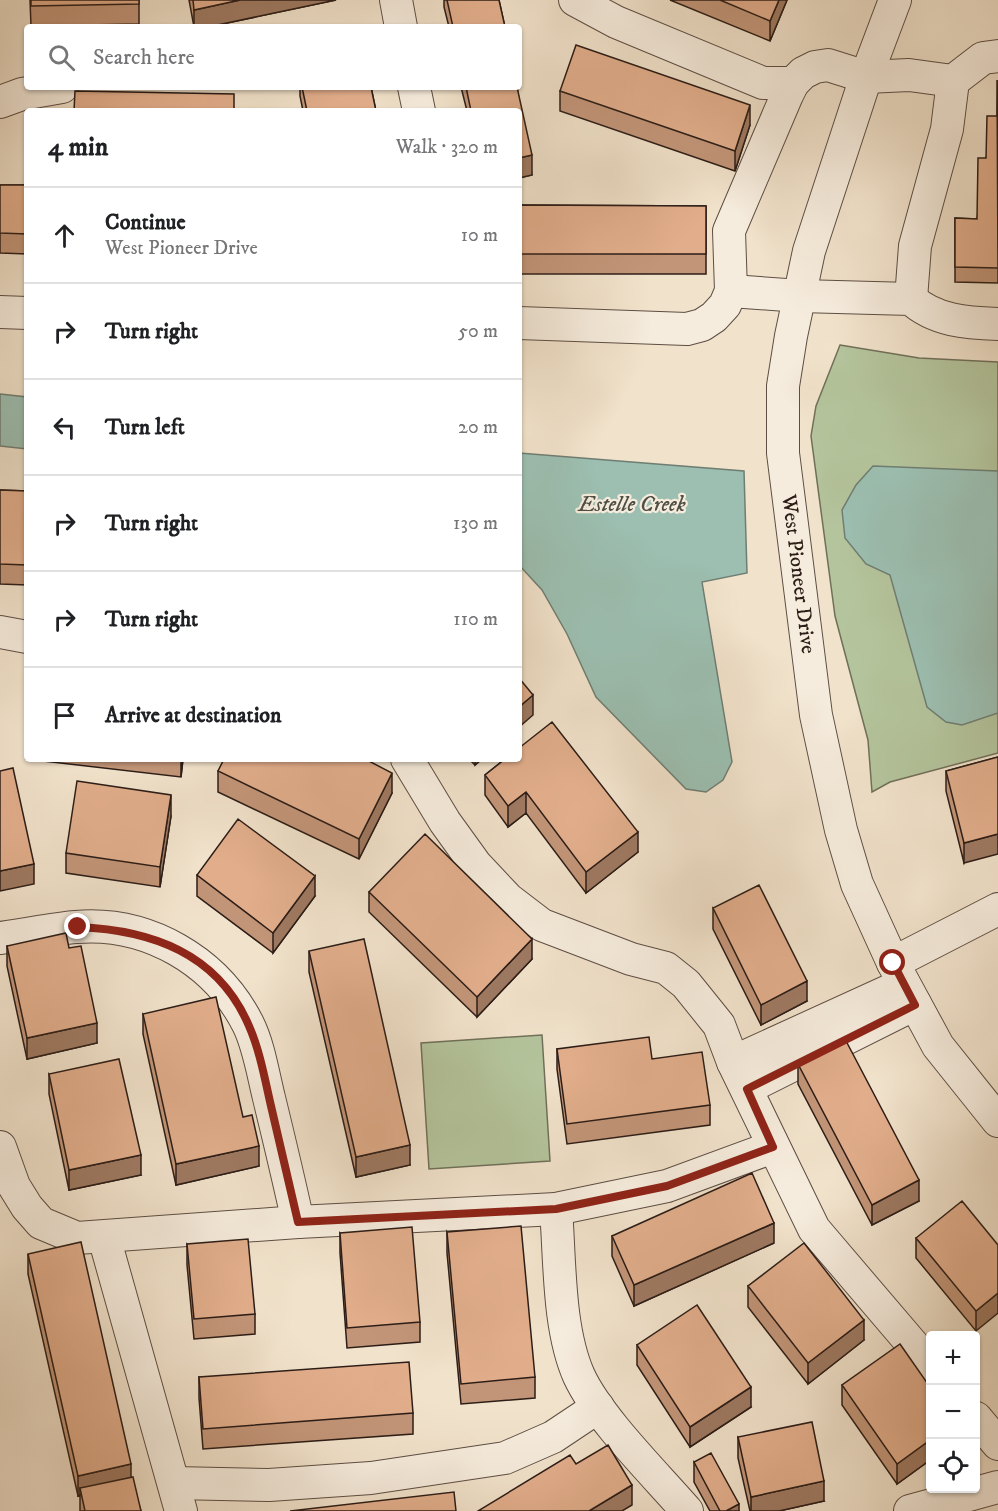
<!DOCTYPE html>
<html lang="en">
<head>
<meta charset="utf-8">
<style>
  body { margin:0; font-family:"IM FELL DW Pica",serif; background:#f2f2f2; color:#202124 }
  .controls { position:absolute; right:18px; bottom:18px; display:grid; overflow:hidden; border-radius:6px; box-shadow:0 2px 4px #0004 }
  .controls button { width:54px; height:54px; display:grid; place-items:center; padding:0; border:0; border-bottom:2px solid #e0e0e0; background:#fff; color:#202124; font:30px sans-serif }
  .stop { position:absolute; width:18px; height:18px; margin:-14px; border:4px solid #8f2418; border-radius:50%; background:#fff }
  .stop.end { background:#8f2418; border-color:#fff; box-shadow:0 2px 6px #0008 }
  .list { margin:0; padding:0; list-style:none }
  h2 { display:flex; justify-content:space-between; align-items:center; height:78px; margin:0; padding:0 24px; font-size:26px }
  h2 small { font-size:20px; font-weight:400; color:#757577 }
  .list li { display:grid; grid-template-columns:39px 1fr auto; gap:18px; align-items:center; box-sizing:border-box; height:96px; padding:0 24px; border-top:2px solid #e0e0e0 }
  .list b { display:block; font-size:22px; white-space:nowrap }
  .list p { margin:0; font-size:20px; white-space:nowrap; color:#757577 }
  .list em { font-size:20px; font-style:normal; color:#757577 }
  .icon { flex:none; width:33px; height:33px; fill:none; stroke:currentColor; stroke-width:2; stroke-linecap:round; stroke-linejoin:round }
  .map { position:relative; flex:none; width:998px; height:1511px; overflow:hidden }
  .search { position:absolute; background:#fff; box-shadow:0 2px 4px #0004; left:24px; top:24px; width:498px; height:66px; display:flex; align-items:center; gap:15px; box-sizing:border-box; padding:0 21px; border-radius:6px; color:#757577; font-size:22px }
  .panel { position:absolute; background:#fff; box-shadow:0 2px 4px #0004; left:24px; top:108px; width:498px; height:654px; border-radius:6px }
  .map>svg:first-child { display:block }
  .green { fill:#b4c49c; stroke:#70705a; stroke-width:1.5 }
  .water { fill:#9cbfb1; stroke:#6f7e73; stroke-width:1.5 }
  .lines { fill:none; stroke-linecap:round; stroke-linejoin:round }
  .minor-casing { stroke:#5d4e44; stroke-width:34 }
  .minor { stroke:#f6ecdd; stroke-width:32 }
  .wall { fill:#c29578; stroke:#2c1d17; stroke-width:1.5 }
  .shaded-wall { fill:#9e7961; stroke:#2c1d17; stroke-width:1.5 }
  .building { fill:#e1ad8b; stroke:#2c1d17; stroke-width:1.5 }
  .route { stroke:#8f2418; stroke-width:8 }
  .labels { text-anchor:middle; dominant-baseline:central; stroke-width:4.5; stroke-linejoin:round; paint-order:stroke }
  .street-label { font-size:21px; fill:#2c1d17; stroke:#f6ecdd }
  .water-label { font-size:22px; font-style:italic; fill:#4e4e45; stroke:#f6ecdd }
</style>
</head>
<body>
<div class="map">
<svg width="998" height="1511" viewBox="0 0 998 1511">
  <rect width="100%" height="100%" fill="#f1e2cb"/>
  <filter id="stains"><feTurbulence type="fractalNoise" baseFrequency=".00333" numOctaves="4"/><feColorMatrix values="0 0 0 0 .2 0 0 0 0 .09 0 0 0 0 .02 0 0 0 .5 -.17"/></filter>
  <radialGradient id="worn" r=".72"><stop offset=".6" stop-color="#630" stop-opacity="0"/><stop offset="1" stop-color="#630" stop-opacity=".3"/></radialGradient>
  <path class="green" d="M 840,345 L 919,358 L 998,362 L 998,753 L 890,782 L 872,792 L 868,740 L 835,616 L 811,436 L 816,406 Z
    M 542,1035 L 550,1161 L 429,1169 L 421,1043 Z"/>
  <path class="water" d="M 0,394 L 27,397 L 27,449 L 0,446 Z
    M 519,453 L 744,471 L 747,573 L 702,582 L 732,762 L 723,780 L 706,792 L 686,789 L 596,697 L 567,634 L 542,590 L 519,565 Z
    M 873,466 L 998,471 L 998,713 L 962,725 L 946,722 L 927,707 L 890,575 L 866,564 L 845,538 L 842,510 L 856,485 Z"/>
  <g class="lines">
    <g class="minor-casing">
      <g id="minor">
        <path d="M 396,0 L 401,27"/>
        <path d="M 575,0 L 616,22 L 763,83 L 793,83"/>
        <path id="s1" d="M 895,0 L 866,77 L 809,251 L 791,336 L 783,386 L 783,453 L 816,715 L 841,830 L 857,884 L 893,963 L 938,1046 L 998,1121"/>
        <path d="M 414,87 L 419,111"/>
        <path d="M 0,102 L 22,94 L 62,87"/>
        <path d="M 731,291 L 800,296 L 911,299 C 935,321 967,323 998,324"/>
        <path d="M 911,299 L 915,246 L 947,129 L 953,81"/>
        <path d="M 0,312 L 27,313"/>
        <path d="M 519,323 L 687,329 L 702,325 L 714,317 L 725,305 L 731,291 L 729,231 L 787,95 L 793,83 L 803,73 L 815,67 L 828,65 L 866,77 L 909,75 L 953,81 L 983,58 L 998,56"/>
        <path d="M 0,632 L 27,637"/>
        <path d="M 407,759 L 445,822 L 476,865 L 508,899 L 542,925 L 631,959 L 666,968 L 686,984 L 719,1025 L 733,1062 L 814,1229 L 930,1365"/>
        <path d="M 0,938 C 25,935 51,929 76,927 C 148,921 216,961 248,1024 C 259,1046 263,1074 269,1098 C 279,1139 289,1181 298,1222"/>
        <path d="M 893,963 L 998,909"/>
        <path d="M 733,1062 L 904,984"/>
        <path d="M 747,1088 L 915,1004"/>
        <path d="M 0,1147 L 14,1186 L 27,1207 L 41,1223 L 77,1238 L 298,1222 L 556,1209 L 667,1186 L 773,1147"/>
        <path d="M 556,1209 C 560,1261 558,1329 579,1376 C 599,1419 655,1474 687,1511"/>
        <path d="M 104,1237 L 181,1511"/>
        <path d="M 976,1418 L 998,1444"/>
        <path d="M 174,1483 L 269,1485 L 371,1478 L 505,1458 L 553,1437 L 598,1407"/>
        <path d="M 910,1511 L 998,1487"/>
      </g>
    </g>
    <use href="#minor" class="minor"/>
  </g>
  <path class="wall" d="M 30,0 L 139,0 L 139,24 L 31,26 Z
    M 189,0 L 336,0 L 208,27 L 194,27 Z
    M 444,0 L 499,0 L 505,27 L 449,27 L 444,7 Z
    M 670,0 L 787,0 L 770,41 Z
    M 998,80 L 998,283 L 955,282 L 955,218 L 977,219 L 986,158 L 997,116 Z
    M 300,87 L 371,87 L 376,111 L 303,111 L 300,96 Z
    M 461,87 L 517,87 L 532,175 L 519,178 L 519,111 L 467,111 Z
    M 560,91 L 750,125 L 735,171 L 560,111 Z
    M 0,185 L 27,185 L 27,254 L 0,253 Z
    M 521,205 L 706,206 L 706,274 L 521,274 Z
    M 0,490 L 27,491 L 27,585 L 0,584 Z
    M 27,727 L 27,759 L 183,759 L 181,777 L 26,759 L 26,739 Z
    M 998,757 L 964,863 L 946,791 L 946,771 Z
    M 469,759 L 482,759 L 475,765 Z
    M 505,759 L 638,852 L 586,893 L 526,813 L 508,827 L 485,795 L 485,775 Z
    M 218,771 L 392,793 L 359,859 L 218,792 Z
    M 171,816 L 160,887 L 66,873 L 66,853 Z
    M 197,875 L 315,896 L 273,953 L 197,896 Z
    M 369,892 L 532,959 L 477,1017 L 369,912 Z
    M 713,908 L 807,1001 L 761,1025 L 713,929 Z
    M 7,946 L 69,948 L 97,1043 L 27,1059 L 7,966 Z
    M 309,951 L 410,1165 L 356,1177 L 309,972 Z
    M 143,1014 L 243,1117 L 259,1166 L 176,1185 L 143,1034 Z
    M 557,1049 L 652,1059 L 710,1105 L 710,1125 L 567,1144 L 557,1069 Z
    M 798,1064 L 919,1201 L 872,1225 L 798,1084 Z
    M 49,1074 L 141,1175 L 69,1190 L 49,1094 Z
    M 447,1232 L 535,1377 L 535,1398 L 461,1404 L 447,1253 Z
    M 340,1233 L 420,1322 L 420,1342 L 347,1348 L 340,1253 Z
    M 612,1236 L 774,1243 L 634,1306 L 612,1256 Z
    M 916,1238 L 998,1245 L 976,1331 L 916,1258 Z
    M 187,1244 L 255,1314 L 255,1334 L 194,1339 L 187,1265 Z
    M 28,1254 L 131,1478 L 141,1511 L 80,1511 L 80,1495 L 78,1496 L 28,1274 Z
    M 748,1286 L 864,1340 L 808,1384 L 748,1307 Z
    M 637,1345 L 751,1407 L 690,1447 L 637,1365 Z
    M 199,1377 L 413,1413 L 413,1434 L 203,1449 L 199,1398 Z
    M 842,1385 L 930,1387 L 930,1460 L 897,1484 L 842,1405 Z
    M 738,1437 L 824,1501 L 779,1511 L 750,1511 L 738,1458 Z
    M 694,1462 L 739,1511 L 710,1511 L 694,1482 Z"/>
  <path class="shaded-wall" d="M 240,0 L 336,0 L 208,27 L 194,27 L 194,10 Z
    M 779,0 L 787,0 L 770,41 L 770,21 Z
    M 750,105 L 750,125 L 735,171 L 735,151 Z
    M 532,155 L 532,175 L 519,178 L 519,158 Z
    M 533,695 L 533,715 L 519,727 L 519,707 Z
    M 181,759 L 183,759 L 181,777 Z
    M 475,759 L 482,759 L 475,765 Z
    M 392,773 L 392,793 L 359,859 L 359,839 Z
    M 526,792 L 526,813 L 508,827 L 508,806 Z
    M 171,795 L 171,816 L 160,887 L 160,867 Z
    M 638,832 L 638,852 L 586,893 L 586,872 Z
    M 998,834 L 998,854 L 964,863 L 964,843 Z
    M 34,864 L 34,884 L 0,891 L 0,871 Z
    M 315,876 L 315,896 L 273,953 L 273,933 Z
    M 532,939 L 532,959 L 477,1017 L 477,997 Z
    M 807,981 L 807,1001 L 761,1025 L 761,1005 Z
    M 97,1023 L 97,1043 L 27,1059 L 27,1038 Z
    M 410,1145 L 410,1165 L 356,1177 L 356,1157 Z
    M 259,1146 L 259,1166 L 176,1185 L 176,1164 Z
    M 141,1155 L 141,1175 L 69,1190 L 69,1170 Z
    M 919,1180 L 919,1201 L 872,1225 L 872,1205 Z
    M 774,1223 L 774,1243 L 634,1306 L 634,1285 Z
    M 998,1293 L 998,1313 L 976,1331 L 976,1311 Z
    M 864,1320 L 864,1340 L 808,1384 L 808,1363 Z
    M 751,1387 L 751,1407 L 690,1447 L 690,1427 Z
    M 930,1440 L 930,1460 L 897,1484 L 897,1464 Z
    M 131,1464 L 131,1484 L 80,1488 L 80,1495 L 78,1496 L 78,1476 Z
    M 824,1481 L 824,1501 L 779,1511 L 751,1511 L 751,1497 Z
    M 632,1485 L 632,1505 L 622,1511 L 589,1511 Z
    M 739,1504 L 739,1511 L 726,1511 Z"/>
  <path class="building" d="M 31,0 L 139,0 L 139,4 L 31,6 Z
    M 193,0 L 240,0 L 194,10 Z
    M 447,0 L 499,0 L 505,27 L 453,27 Z
    M 720,0 L 779,0 L 770,21 Z
    M 576,45 L 750,105 L 735,151 L 560,91 Z
    M 997,80 L 998,268 L 955,267 L 955,218 L 977,219 L 978,158 L 986,158 L 987,116 L 997,116 Z
    M 302,87 L 371,87 L 376,111 L 307,111 Z
    M 466,87 L 517,87 L 532,155 L 519,158 L 519,111 L 471,111 Z
    M 75,91 L 234,94 L 234,111 L 74,111 Z
    M 0,185 L 27,185 L 27,234 L 0,233 Z
    M 521,205 L 706,206 L 706,254 L 521,254 Z
    M 0,490 L 27,491 L 27,565 L 0,564 Z
    M 519,678 L 533,695 L 519,707 Z
    M 552,722 L 638,832 L 586,872 L 526,792 L 508,806 L 485,775 L 505,759 L 519,759 L 519,748 Z
    M 998,757 L 998,834 L 964,843 L 946,771 Z
    M 224,759 L 365,759 L 392,773 L 359,839 L 218,771 Z
    M 13,768 L 34,864 L 0,871 L 0,771 Z
    M 77,781 L 171,795 L 160,867 L 66,853 Z
    M 238,819 L 315,876 L 273,933 L 197,875 Z
    M 425,834 L 532,939 L 477,997 L 369,892 Z
    M 759,885 L 807,981 L 761,1005 L 713,908 Z
    M 66,933 L 69,948 L 81,946 L 97,1023 L 27,1038 L 7,946 Z
    M 364,939 L 410,1145 L 356,1157 L 309,951 Z
    M 216,997 L 243,1117 L 252,1115 L 259,1146 L 176,1164 L 143,1014 Z
    M 649,1037 L 652,1059 L 702,1052 L 710,1105 L 567,1124 L 557,1049 Z
    M 845,1039 L 919,1180 L 872,1205 L 798,1064 Z
    M 119,1059 L 141,1155 L 69,1170 L 49,1074 Z
    M 752,1173 L 774,1223 L 634,1285 L 612,1236 Z
    M 962,1201 L 998,1245 L 998,1293 L 976,1311 L 916,1238 Z
    M 521,1226 L 535,1377 L 461,1384 L 447,1232 Z
    M 412,1227 L 420,1322 L 347,1328 L 340,1233 Z
    M 248,1239 L 255,1314 L 194,1319 L 187,1244 Z
    M 81,1242 L 131,1464 L 78,1476 L 28,1254 Z
    M 804,1243 L 864,1320 L 808,1363 L 748,1286 Z
    M 697,1305 L 751,1387 L 690,1427 L 637,1345 Z
    M 900,1344 L 930,1387 L 930,1440 L 897,1464 L 842,1385 Z
    M 409,1362 L 413,1413 L 203,1429 L 199,1377 Z
    M 812,1422 L 824,1481 L 751,1497 L 738,1437 Z
    M 608,1445 L 632,1485 L 589,1511 L 478,1511 L 570,1455 L 576,1464 Z
    M 711,1453 L 739,1504 L 726,1511 L 720,1511 L 694,1462 Z
    M 133,1477 L 141,1511 L 85,1511 L 80,1488 Z
    M 454,1492 L 456,1511 L 290,1511 Z"/>
  <g class="lines">
    <path class="route" d="M 78,927 C 151,930 218,953 249,1026 C 260,1051 265,1080 271,1106 C 280,1145 289,1183 298,1222 L 556,1209 L 667,1186 L 773,1147 L 747,1089 L 915,1005 L 893,963"/>
  </g>
  <g class="labels">
    <g class="street-label">
      <text stroke="none"><textPath href="#s1" startOffset="592">West Pioneer Drive</textPath></text>
    </g>
    <g class="water-label">
      <text x="632" y="504">Estelle Creek</text>
    </g>
  </g>
  <rect width="100%" height="100%" filter="url(#stains)"/>
  <rect width="100%" height="100%" fill="url(#worn)"/>
</svg>
<div class="controls">
<button>+</button>
<button>−</button>
<button><svg class="icon" aria-label="locate" viewBox="0 0 24 24"><circle cx="12" cy="12" r="6"/><path d="M12 2v4M12 18v4M2 12h4M18 12h4"/></svg></button>
</div>
<div class="stop" style="left:893px;top:963px"></div>
<div class="stop end" style="left:78px;top:927px"></div>
<div class="search"><svg class="icon" aria-label="search" viewBox="0 0 24 24"><circle cx="10" cy="10" r="6"/><path d="M15 15l6 6"/></svg>Search here</div>
<section class="panel">
<h2>4 min<small>Walk · 320 m</small></h2>
<ul class="list">
<li><svg class="icon" aria-label="ahead" viewBox="0 0 24 24"><path d="M12 20V5M6 11l6-6 6 6"/></svg><div><b>Continue</b><p>West Pioneer Drive</p></div><em>10 m</em></li>
<li><svg class="icon" aria-label="right" viewBox="0 0 24 24"><path d="M7 20v-9h11M14 6l5 5-5 5"/></svg><div><b>Turn right</b></div><em>50 m</em></li>
<li><svg class="icon" aria-label="left" viewBox="0 0 24 24"><path d="M17 20v-9H6M10 6l-5 5 5 5"/></svg><div><b>Turn left</b></div><em>20 m</em></li>
<li><svg class="icon" aria-label="right" viewBox="0 0 24 24"><path d="M7 20v-9h11M14 6l5 5-5 5"/></svg><div><b>Turn right</b></div><em>130 m</em></li>
<li><svg class="icon" aria-label="right" viewBox="0 0 24 24"><path d="M7 20v-9h11M14 6l5 5-5 5"/></svg><div><b>Turn right</b></div><em>110 m</em></li>
<li><svg class="icon" aria-label="arrive" viewBox="0 0 24 24"><path d="M6 21V4h12l-3 4 3 4H6"/></svg><div><b>Arrive at destination</b></div></li>
</ul>
</section>
</div>
</body>
</html>
